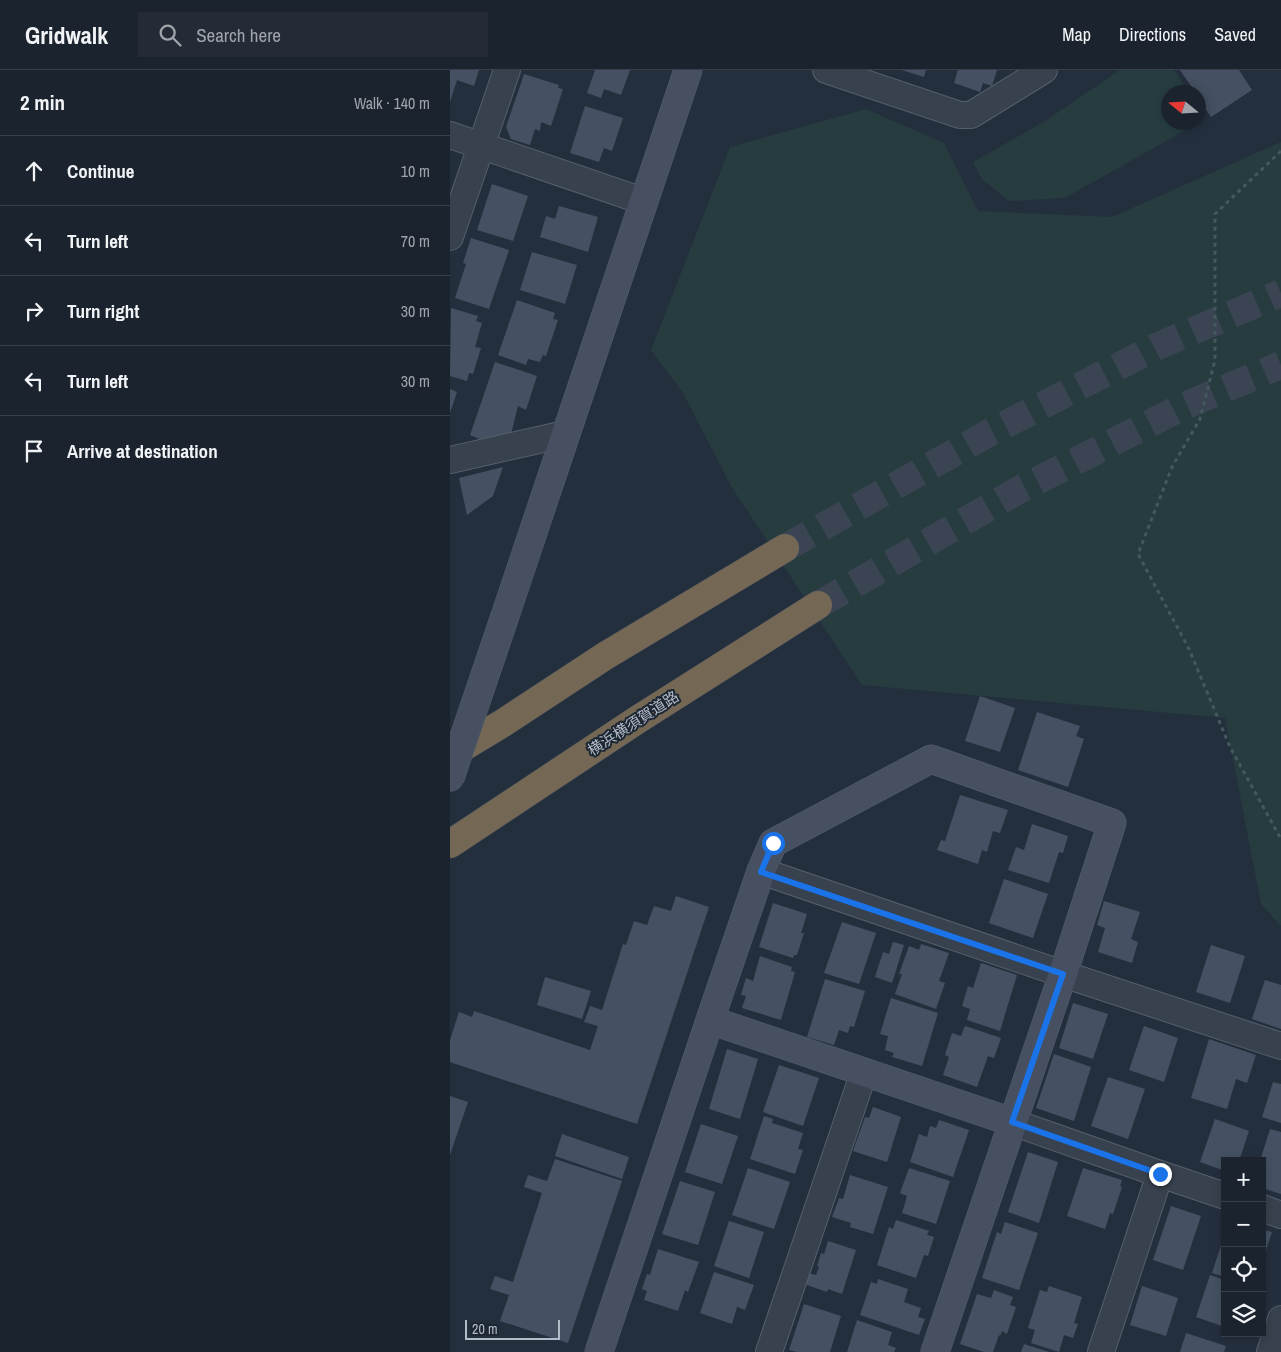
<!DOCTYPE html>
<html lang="en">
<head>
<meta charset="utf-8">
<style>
  body { margin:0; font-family:"Archivo Narrow","Noto Sans JP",sans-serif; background:#242b36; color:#f1f3f6 }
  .controls { position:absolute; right:15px; bottom:15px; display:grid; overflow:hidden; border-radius:0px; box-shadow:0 2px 8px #0003 }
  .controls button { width:45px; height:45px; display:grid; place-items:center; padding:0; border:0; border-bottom:1px solid #39404a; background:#1b232e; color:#f1f3f6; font:25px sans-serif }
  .compass { position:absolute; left:711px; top:15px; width:45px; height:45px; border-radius:50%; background:#1b232e; box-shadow:0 2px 8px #0003; rotate:288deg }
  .scale { position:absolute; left:15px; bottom:12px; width:95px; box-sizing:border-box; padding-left:5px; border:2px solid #b4bcc9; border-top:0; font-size:14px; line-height:18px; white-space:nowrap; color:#b4bcc9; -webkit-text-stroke:4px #1d2633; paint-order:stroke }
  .stop { position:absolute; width:15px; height:15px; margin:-11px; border:4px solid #1a73e8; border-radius:50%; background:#fff }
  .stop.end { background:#1a73e8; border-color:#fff; box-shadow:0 1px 5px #0008 }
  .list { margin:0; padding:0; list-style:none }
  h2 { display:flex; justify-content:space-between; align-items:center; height:65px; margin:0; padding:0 20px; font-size:21px }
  h2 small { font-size:16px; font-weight:400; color:#a0a4aa }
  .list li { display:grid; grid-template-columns:32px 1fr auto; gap:15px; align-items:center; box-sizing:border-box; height:70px; padding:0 20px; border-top:1px solid #39404a }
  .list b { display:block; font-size:19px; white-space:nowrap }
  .list em { font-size:16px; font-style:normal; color:#a0a4aa }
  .icon { flex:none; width:28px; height:28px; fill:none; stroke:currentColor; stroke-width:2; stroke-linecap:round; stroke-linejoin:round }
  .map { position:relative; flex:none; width:831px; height:1282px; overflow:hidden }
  header { display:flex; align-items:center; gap:30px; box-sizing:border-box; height:70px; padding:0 25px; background:#1b232e; border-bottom:1px solid #39404a }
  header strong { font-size:24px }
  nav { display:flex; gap:28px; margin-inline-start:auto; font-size:18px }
  .search { width:350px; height:45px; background:#242b36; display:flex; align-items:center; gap:12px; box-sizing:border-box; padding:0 18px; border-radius:0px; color:#a0a4aa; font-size:19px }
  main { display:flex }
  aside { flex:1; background:#1b232e }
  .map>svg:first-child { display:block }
  .green { fill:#263c3f }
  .building { fill:#455162 }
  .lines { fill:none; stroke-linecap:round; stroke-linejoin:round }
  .highway-tunnel { stroke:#3a4453; stroke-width:28; stroke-dasharray:28 14; stroke-linecap:butt }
  .street-casing { stroke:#565f6c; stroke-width:28 }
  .secondary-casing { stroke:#565f6c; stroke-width:29 }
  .highway-casing { stroke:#434c59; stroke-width:29 }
  .path { stroke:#44595c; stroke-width:3; stroke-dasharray:4 4; stroke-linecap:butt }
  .street { stroke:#38414e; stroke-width:26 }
  .secondary { stroke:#465061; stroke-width:28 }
  .highway { stroke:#746855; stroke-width:28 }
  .secondary-bridge-casing { stroke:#565f6c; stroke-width:29; stroke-linecap:butt }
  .secondary-bridge { stroke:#465061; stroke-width:28 }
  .route { stroke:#1a73e8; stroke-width:6 }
  .labels { text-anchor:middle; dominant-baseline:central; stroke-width:4; stroke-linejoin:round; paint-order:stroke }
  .street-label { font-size:15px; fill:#b4bcc9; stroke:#1d2633 }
</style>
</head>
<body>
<header>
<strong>Gridwalk</strong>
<div class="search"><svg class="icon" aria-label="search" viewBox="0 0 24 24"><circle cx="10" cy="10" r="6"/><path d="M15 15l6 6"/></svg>Search here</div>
<nav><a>Map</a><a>Directions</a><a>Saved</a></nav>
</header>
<main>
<aside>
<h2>2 min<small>Walk · 140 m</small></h2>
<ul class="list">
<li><svg class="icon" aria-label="ahead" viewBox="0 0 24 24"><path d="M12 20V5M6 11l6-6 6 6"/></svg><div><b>Continue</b></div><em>10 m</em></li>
<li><svg class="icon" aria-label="left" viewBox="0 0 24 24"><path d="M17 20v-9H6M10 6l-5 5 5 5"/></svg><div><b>Turn left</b></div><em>70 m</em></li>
<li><svg class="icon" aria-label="right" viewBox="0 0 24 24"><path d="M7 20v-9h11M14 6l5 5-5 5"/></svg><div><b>Turn right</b></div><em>30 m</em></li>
<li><svg class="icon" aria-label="left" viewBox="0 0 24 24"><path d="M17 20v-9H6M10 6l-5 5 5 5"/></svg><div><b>Turn left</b></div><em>30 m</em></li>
<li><svg class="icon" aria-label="arrive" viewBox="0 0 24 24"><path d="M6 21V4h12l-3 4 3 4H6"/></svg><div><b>Arrive at destination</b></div></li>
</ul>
</aside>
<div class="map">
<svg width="831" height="1282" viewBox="0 0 831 1282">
  <rect width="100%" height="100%" fill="#242f3e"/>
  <path class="green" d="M 670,0 L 724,0 L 739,22 L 718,22 L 718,52 L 748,53 L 615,128 L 559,131 L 532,109 L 523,92 L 595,51 Z
    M 416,39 L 494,73 L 528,141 L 662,147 L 831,72 L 831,856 L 811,834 L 775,648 L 412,615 L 281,416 L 233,323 L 201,280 L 280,77 Z"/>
  <path class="building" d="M 0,0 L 29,0 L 24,16 L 7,10 L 0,32 Z
    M 145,0 L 180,0 L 171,25 L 154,19 L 151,28 L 137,23 Z
    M 452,0 L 476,0 L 474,7 Z
    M 508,0 L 547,0 L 542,16 L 533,13 L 530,22 L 504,13 Z
    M 730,0 L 789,0 L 802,20 L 761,47 L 748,28 L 748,22 L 745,22 Z
    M 74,4 L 109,15 L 108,18 L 113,19 L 101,56 L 91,52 L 90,61 L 85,59 L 80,75 L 61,69 L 56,57 Z
    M 135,36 L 173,48 L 162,81 L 154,78 L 149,92 L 120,83 Z
    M 42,114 L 78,126 L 63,171 L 27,160 Z
    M 109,136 L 148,147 L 138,182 L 90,167 L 96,146 L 105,149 Z
    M 21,168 L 59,180 L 39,239 L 5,228 L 16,194 L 13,193 Z
    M 82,182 L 127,195 L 115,234 L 70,220 Z
    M 67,230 L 105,243 L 103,249 L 108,250 L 96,286 L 93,285 L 90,292 L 78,289 L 76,295 L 48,285 Z
    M 1,238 L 28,246 L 26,251 L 32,253 L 25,277 L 31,278 L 23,304 L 19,303 L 17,311 L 0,306 Z
    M 45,292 L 87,306 L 76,340 L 68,336 L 61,364 L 37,372 L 20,365 Z
    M 0,319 L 7,322 L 0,343 Z
    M 53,397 L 43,426 L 17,445 L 9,408 Z
    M 530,626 L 565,638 L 550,682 L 515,671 Z
    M 587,642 L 630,656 L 626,666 L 634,669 L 618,717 L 568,700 Z
    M 510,725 L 558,740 L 550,763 L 543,761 L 537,782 L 532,780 L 528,794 L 487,780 L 491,770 L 495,771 Z
    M 582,754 L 618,766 L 613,783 L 609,782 L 599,813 L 558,800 L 566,777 L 574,780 Z
    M 554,809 L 598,824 L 583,868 L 539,853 Z
    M 226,826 L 259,837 L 187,1054 L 0,992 L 0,970 L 9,942 L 22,947 L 24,941 L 140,980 L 148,956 L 134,952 L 140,936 L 152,940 L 173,874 L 176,875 L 184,851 L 197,855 L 204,836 L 221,841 Z
    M 654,831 L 690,842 L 681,869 L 688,872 L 682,893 L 648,882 L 655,858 L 647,855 Z
    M 323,833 L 357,844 L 351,863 L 354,863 L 347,885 L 344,885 L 343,888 L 309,877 Z
    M 392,852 L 426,863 L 409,914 L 374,903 Z
    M 443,872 L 454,875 L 442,913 L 425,907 L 433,882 L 439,884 Z
    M 471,874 L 499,883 L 489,911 L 495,913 L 486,939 L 445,924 L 452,904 L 449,904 L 459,876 L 469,880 Z
    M 761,875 L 795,886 L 780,933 L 746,922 Z
    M 310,886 L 342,897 L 341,901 L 345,902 L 331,950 L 292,938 L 296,926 L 291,925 L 296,908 L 303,911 Z
    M 531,893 L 567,905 L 550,961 L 517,950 L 520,939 L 512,936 L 518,916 L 523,918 Z
    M 95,907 L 141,921 L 132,949 L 87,935 Z
    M 375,909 L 415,921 L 404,957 L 400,956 L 398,963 L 389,960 L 384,975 L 357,967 Z
    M 815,910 L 831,915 L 831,959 L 802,949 Z
    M 441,928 L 488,943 L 472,996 L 442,987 L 444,983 L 435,980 L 438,966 L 430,964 Z
    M 623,933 L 658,944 L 643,989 L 609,978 Z
    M 515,956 L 551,968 L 544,988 L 538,986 L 527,1017 L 493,1005 L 499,987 L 495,985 L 502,963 L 511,966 Z
    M 694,956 L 728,968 L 714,1012 L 679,1000 Z
    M 759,969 L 806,985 L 797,1013 L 786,1009 L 777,1039 L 741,1028 Z
    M 277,979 L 308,989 L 290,1049 L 259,1039 Z
    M 604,984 L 641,997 L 624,1051 L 586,1038 Z
    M 329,995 L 369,1008 L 353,1056 L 313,1042 Z
    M 658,1007 L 695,1019 L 678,1069 L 641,1056 Z
    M 823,1012 L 831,1014 L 831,1053 L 812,1047 Z
    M 0,1026 L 18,1032 L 0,1085 Z
    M 423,1037 L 451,1047 L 437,1092 L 403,1081 L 415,1047 L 419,1048 Z
    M 314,1046 L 323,1049 L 322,1053 L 353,1063 L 348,1079 L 353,1080 L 345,1104 L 300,1089 Z
    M 765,1049 L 799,1061 L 789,1091 L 775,1091 L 775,1101 L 750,1092 Z
    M 489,1050 L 519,1060 L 503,1107 L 460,1092 L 469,1064 L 477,1067 L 480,1056 L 486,1058 Z
    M 251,1054 L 288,1066 L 272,1114 L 235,1102 Z
    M 820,1059 L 831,1062 L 831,1124 L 812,1118 L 812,1091 L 810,1091 Z
    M 112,1064 L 179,1087 L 172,1109 L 105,1086 Z
    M 578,1082 L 608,1092 L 589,1153 L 558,1142 Z
    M 105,1089 L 172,1111 L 118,1273 L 50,1251 L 59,1225 L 40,1219 L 45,1206 L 63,1212 L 92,1123 L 74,1117 L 78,1105 L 97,1111 Z
    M 298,1098 L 340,1112 L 324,1159 L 282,1145 Z
    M 459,1098 L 500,1111 L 486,1154 L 452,1143 L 457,1126 L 450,1123 Z
    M 633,1098 L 672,1110 L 670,1116 L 672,1117 L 663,1144 L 660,1143 L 655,1159 L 617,1146 Z
    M 400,1105 L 438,1117 L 423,1164 L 400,1157 L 401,1153 L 382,1147 L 389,1128 L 393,1129 Z
    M 230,1111 L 265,1122 L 248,1175 L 212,1164 Z
    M 721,1136 L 751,1146 L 733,1200 L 703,1190 Z
    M 446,1150 L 479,1161 L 477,1165 L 484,1167 L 478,1186 L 474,1185 L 466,1208 L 427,1195 L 439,1157 L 443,1159 Z
    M 279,1151 L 314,1162 L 299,1208 L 264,1196 Z
    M 555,1152 L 588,1163 L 569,1220 L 532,1208 L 547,1162 L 551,1164 Z
    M 812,1159 L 822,1162 L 813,1190 L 812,1190 Z
    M 775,1163 L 775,1207 L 762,1203 Z
    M 378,1171 L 406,1180 L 392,1224 L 378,1219 L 377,1222 L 354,1214 L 357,1203 L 366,1205 L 369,1197 L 367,1196 L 371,1183 L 374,1184 Z
    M 208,1179 L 249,1192 L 238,1222 L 235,1220 L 228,1241 L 194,1230 L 197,1221 L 192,1219 L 197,1204 L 200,1205 Z
    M 264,1202 L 304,1215 L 295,1240 L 287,1237 L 282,1254 L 250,1243 Z
    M 760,1205 L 775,1210 L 775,1257 L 746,1247 Z
    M 428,1209 L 458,1219 L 454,1232 L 471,1238 L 468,1247 L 475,1249 L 469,1265 L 410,1245 L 421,1212 L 427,1214 Z
    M 599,1216 L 632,1227 L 624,1253 L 628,1254 L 623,1268 L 614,1265 L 609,1282 L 581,1273 L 585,1260 L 578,1258 L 590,1220 L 597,1222 Z
    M 692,1216 L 728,1228 L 716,1266 L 680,1255 Z
    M 544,1220 L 563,1227 L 560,1235 L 566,1237 L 557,1264 L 552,1261 L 550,1266 L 549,1265 L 543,1282 L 534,1282 L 510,1274 L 527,1224 L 541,1228 Z
    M 354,1234 L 391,1246 L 380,1282 L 347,1282 L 339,1280 Z
    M 407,1250 L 442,1262 L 438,1275 L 446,1278 L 444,1282 L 397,1282 Z
    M 736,1263 L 776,1276 L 774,1282 L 730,1282 Z
    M 574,1274 L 599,1282 L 571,1282 Z"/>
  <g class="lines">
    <path class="highway-tunnel" d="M 335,478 L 539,363 L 706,277 L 831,223
      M 368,535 L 569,420 L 732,337 L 831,295"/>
    <g class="street-casing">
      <path id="street" d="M 376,0 L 510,45 L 521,45 L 594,0
        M 0,65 L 193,131
        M 0,167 L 57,0
        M 0,390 L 115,364
        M 311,801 L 613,904 L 831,976
        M 562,1052 L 710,1104 L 775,1126
        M 812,1138 L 831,1145
        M 319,1282 L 414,1002
        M 651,1282 L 710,1104
        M 820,1282 L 831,1249"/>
    </g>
    <g class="secondary-casing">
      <path id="secondary" d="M 55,546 L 238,0
        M 260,950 L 311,801 L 323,773 L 481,689 L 662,753 L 613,904 L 485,1282
        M 149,1282 L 260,950 L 562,1052"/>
    </g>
    <g class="highway-casing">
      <path id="highway" d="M 0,685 L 53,653 L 155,586 L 335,478
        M 0,774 L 187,650 L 368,535"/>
    </g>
    <path class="path" d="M 831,81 L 765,144 L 765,290 L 750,349 L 722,397 L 688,484 L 739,579 L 780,677 L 831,769"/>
    <use href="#street" class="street"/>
    <use href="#secondary" class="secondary"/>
    <use href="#highway" class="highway"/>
    <g class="secondary-bridge-casing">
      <path id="secondary-bridge" d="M 0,708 L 55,546"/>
    </g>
    <use href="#secondary-bridge" class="secondary-bridge"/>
  </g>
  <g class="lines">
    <path class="route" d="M 323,773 L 311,802 L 613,904 L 562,1052 L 710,1104"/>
  </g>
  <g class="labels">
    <g class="street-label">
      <text transform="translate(183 653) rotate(-33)">横浜横須賀道路</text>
    </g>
  </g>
</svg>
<div class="controls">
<button>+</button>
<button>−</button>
<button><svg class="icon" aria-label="locate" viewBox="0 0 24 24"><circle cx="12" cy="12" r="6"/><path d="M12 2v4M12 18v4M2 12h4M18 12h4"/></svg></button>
<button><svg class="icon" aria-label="layers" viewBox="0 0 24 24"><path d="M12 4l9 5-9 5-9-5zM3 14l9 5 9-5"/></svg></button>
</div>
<svg class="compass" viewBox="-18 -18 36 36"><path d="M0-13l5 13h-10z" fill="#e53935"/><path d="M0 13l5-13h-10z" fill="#a0a4aa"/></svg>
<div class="scale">20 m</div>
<div class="stop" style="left:323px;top:773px"></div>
<div class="stop end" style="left:710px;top:1104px"></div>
</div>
</main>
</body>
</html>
